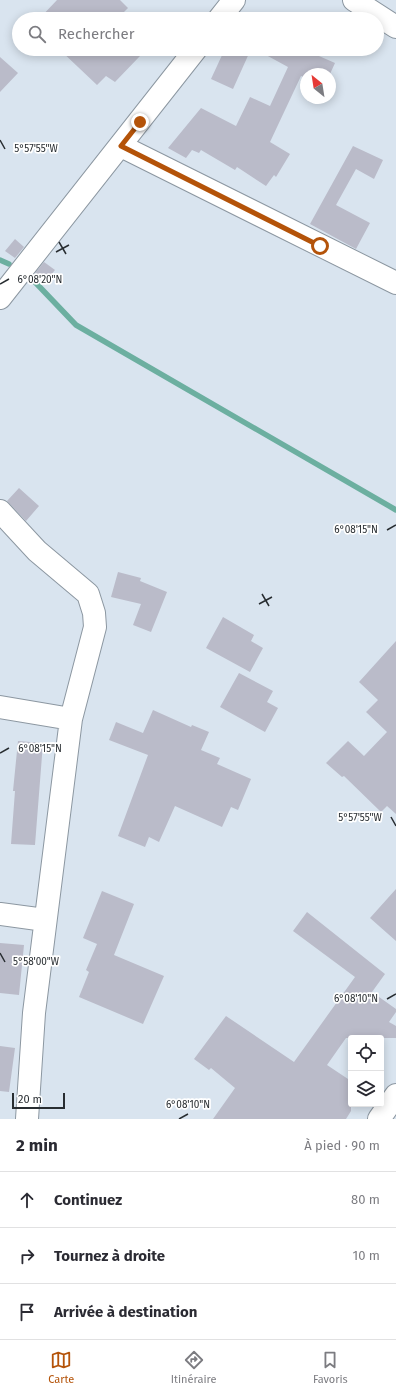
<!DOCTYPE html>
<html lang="fr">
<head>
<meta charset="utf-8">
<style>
  body { margin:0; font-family:"Fira Sans",sans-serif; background:#f7f7f7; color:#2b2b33 }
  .controls { position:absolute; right:12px; bottom:12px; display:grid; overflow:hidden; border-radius:4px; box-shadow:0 2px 10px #0003 }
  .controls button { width:36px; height:36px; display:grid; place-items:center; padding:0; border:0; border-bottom:1px solid #e1e1e2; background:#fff; color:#2b2b33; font:20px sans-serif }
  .compass { position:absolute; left:300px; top:68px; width:36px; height:36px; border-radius:50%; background:#fff; box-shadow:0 2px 10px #0003; rotate:330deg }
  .scale { position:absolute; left:12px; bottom:10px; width:53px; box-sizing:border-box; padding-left:4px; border:2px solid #282d31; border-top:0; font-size:11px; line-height:14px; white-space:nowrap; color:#282d31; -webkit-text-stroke:3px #fff; paint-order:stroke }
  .stop { position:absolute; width:12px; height:12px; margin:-9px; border:3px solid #b45309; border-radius:50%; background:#fff }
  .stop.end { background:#b45309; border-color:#fff; box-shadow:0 1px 4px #0008 }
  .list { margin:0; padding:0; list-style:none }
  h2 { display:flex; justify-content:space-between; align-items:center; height:52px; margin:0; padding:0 16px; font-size:17px }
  h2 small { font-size:13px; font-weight:400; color:#7c7c81 }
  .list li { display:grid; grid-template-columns:26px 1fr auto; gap:12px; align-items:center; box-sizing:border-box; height:56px; padding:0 16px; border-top:1px solid #e1e1e2 }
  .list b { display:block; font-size:15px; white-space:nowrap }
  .list em { font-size:13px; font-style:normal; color:#7c7c81 }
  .icon { flex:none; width:22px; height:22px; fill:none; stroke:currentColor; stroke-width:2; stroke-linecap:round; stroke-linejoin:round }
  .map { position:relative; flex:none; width:396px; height:1119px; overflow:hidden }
  .search { position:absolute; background:#fff; box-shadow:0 2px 10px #0003; left:12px; right:12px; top:12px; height:44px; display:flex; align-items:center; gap:10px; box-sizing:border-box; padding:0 14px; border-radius:22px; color:#7c7c81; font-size:15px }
  .sheet { height:220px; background:#fff }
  nav { display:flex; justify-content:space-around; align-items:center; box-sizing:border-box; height:56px; border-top:1px solid #e1e1e2; background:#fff; font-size:11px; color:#7c7c81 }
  nav a { display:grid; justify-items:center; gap:2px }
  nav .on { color:#b45309 }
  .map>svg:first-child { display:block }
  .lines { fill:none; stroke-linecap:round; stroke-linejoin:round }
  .stream { stroke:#6cafa0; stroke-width:5.5 }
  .building { fill:#babbc9 }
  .minor-casing { stroke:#8c97a1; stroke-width:24 }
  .minor { stroke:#fff; stroke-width:22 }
  .route { stroke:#b45309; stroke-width:5 }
  .ticks { fill:none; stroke:#282d31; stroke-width:1.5 }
  .ticks-label { font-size:10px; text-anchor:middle; fill:#282d31; stroke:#fff; stroke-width:3.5; stroke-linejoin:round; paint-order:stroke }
</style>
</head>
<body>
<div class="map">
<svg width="396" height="1119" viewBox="0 0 396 1119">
  <rect width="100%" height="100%" fill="#d9e4ef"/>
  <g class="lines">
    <path class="stream" d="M 0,260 L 9,264
      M 34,281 L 76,325 L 396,510"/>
  </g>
  <path class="building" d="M 57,0 L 120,0 L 128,8 L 124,12 L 132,19 L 39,19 Z
    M 59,49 L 132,49 L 140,56 L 115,82 L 106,76 L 97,85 Z
    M 232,49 L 251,49 L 233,89 L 211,79 L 223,53 L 228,55 Z
    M 255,49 L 303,49 L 335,63 L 330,74 L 306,74 L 306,78 L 301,76 L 270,142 L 290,154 L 276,177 L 274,175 L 266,186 L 237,167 L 235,170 L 201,150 L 199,153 L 192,150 L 186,158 L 168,148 L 201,108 L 236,126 L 250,97 L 270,106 L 288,67 Z
    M 0,57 L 18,73 L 0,92 Z
    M 353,146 L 383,160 L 374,179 L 356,169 L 336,205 L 370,223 L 356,249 L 310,224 Z
    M 15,239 L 24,247 L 15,258 L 5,251 Z
    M 44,262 L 55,270 L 46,281 L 35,273 Z
    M 19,488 L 39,506 L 26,521 L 7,501 Z
    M 118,572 L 141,578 L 140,581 L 167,592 L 151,632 L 133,625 L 141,604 L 111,597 Z
    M 223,617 L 254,635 L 251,641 L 263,648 L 250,672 L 206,648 Z
    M 396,641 L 396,814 L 387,806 L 381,812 L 344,776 L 342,777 L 326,763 L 348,741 L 364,756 L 387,732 L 366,712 L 378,700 L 359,682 Z
    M 239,673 L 273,691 L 267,702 L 278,708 L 265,732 L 220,707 Z
    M 153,710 L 191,727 L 192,725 L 209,732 L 201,750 L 220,758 L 217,764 L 251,779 L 238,810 L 231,807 L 222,827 L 175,806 L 159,842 L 149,837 L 145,847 L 118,836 L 148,755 L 109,740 L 116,722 L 143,733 Z
    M 18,741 L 43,743 L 35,845 L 11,844 L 15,791 L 13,791 Z
    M 396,889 L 396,941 L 370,918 Z
    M 102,891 L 134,904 L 114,955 L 164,976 L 143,1024 L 79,997 L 89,972 L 86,970 L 97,944 L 83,938 Z
    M 307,912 L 385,974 L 372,992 L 396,1009 L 396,1012 L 389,1022 L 396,1026 L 396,1038 L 346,1038 L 327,1065 L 351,1081 L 351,1111 L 346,1119 L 213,1119 L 235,1088 L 211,1068 L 209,1070 L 194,1059 L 226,1016 L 294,1062 L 355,977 L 293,931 Z
    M 0,943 L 24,945 L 19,995 L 0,993 Z
    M 0,1046 L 15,1048 L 9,1092 L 0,1091 Z"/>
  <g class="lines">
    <g class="minor-casing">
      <path id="minor" d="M 354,0 L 396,27
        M 219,19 L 234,0
        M 121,146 L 396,283
        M 0,298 L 196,49
        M 0,511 L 37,551 L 88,594 L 94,613 L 95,627 L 71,719 L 34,1013 L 27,1119
        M 0,707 L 71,719
        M 0,914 L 45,920
        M 379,1119 L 396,1095"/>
    </g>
    <use href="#minor" class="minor"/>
  </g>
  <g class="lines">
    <path class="route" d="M 140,122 L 121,146 L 320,246"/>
  </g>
  <path class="ticks" d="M 0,140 L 5,149M 59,242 L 66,254M 56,252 L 69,245M 0,284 L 9,279M 387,530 L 396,525M 262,594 L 269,606M 259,604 L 272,597M 0,753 L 9,748M 391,817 L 396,826M 0,953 L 5,962M 387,999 L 396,994M 179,1119 L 188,1114"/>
  <g class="ticks-label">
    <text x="36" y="152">5°57'55"W</text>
    <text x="40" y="283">6°08'20"N</text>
    <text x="356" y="533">6°08'15"N</text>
    <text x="40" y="752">6°08'15"N</text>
    <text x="360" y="821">5°57'55"W</text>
    <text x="36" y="965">5°58'00"W</text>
    <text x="356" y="1002">6°08'10"N</text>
    <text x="188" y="1108">6°08'10"N</text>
  </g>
</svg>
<div class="controls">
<button><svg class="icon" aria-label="locate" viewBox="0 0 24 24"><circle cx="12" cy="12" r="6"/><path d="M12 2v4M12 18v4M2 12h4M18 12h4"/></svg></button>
<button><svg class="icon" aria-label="layers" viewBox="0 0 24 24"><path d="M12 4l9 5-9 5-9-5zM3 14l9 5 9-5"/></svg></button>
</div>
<svg class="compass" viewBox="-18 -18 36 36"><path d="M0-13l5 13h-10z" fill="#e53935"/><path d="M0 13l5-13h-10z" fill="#7c7c81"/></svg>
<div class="scale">20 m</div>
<div class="stop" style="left:320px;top:246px"></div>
<div class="stop end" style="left:140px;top:122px"></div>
<div class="search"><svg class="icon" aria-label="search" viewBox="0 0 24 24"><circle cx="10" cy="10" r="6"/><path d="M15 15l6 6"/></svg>Rechercher</div>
</div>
<section class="sheet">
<h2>2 min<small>À pied · 90 m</small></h2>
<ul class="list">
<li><svg class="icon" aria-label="ahead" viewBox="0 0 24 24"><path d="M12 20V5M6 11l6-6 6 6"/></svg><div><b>Continuez</b></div><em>80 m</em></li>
<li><svg class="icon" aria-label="right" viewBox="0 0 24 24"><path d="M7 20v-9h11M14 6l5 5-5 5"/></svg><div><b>Tournez à droite</b></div><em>10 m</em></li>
<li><svg class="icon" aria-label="arrive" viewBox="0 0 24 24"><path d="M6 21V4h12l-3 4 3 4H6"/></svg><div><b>Arrivée à destination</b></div></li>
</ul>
</section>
<nav>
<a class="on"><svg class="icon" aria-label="map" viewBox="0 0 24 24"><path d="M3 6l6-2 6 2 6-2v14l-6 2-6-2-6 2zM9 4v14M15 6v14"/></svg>Carte</a>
<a><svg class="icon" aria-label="directions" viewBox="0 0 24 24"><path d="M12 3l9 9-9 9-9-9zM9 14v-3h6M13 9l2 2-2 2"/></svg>Itinéraire</a>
<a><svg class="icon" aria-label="saved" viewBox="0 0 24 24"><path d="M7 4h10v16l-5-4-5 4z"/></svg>Favoris</a>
</nav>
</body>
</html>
